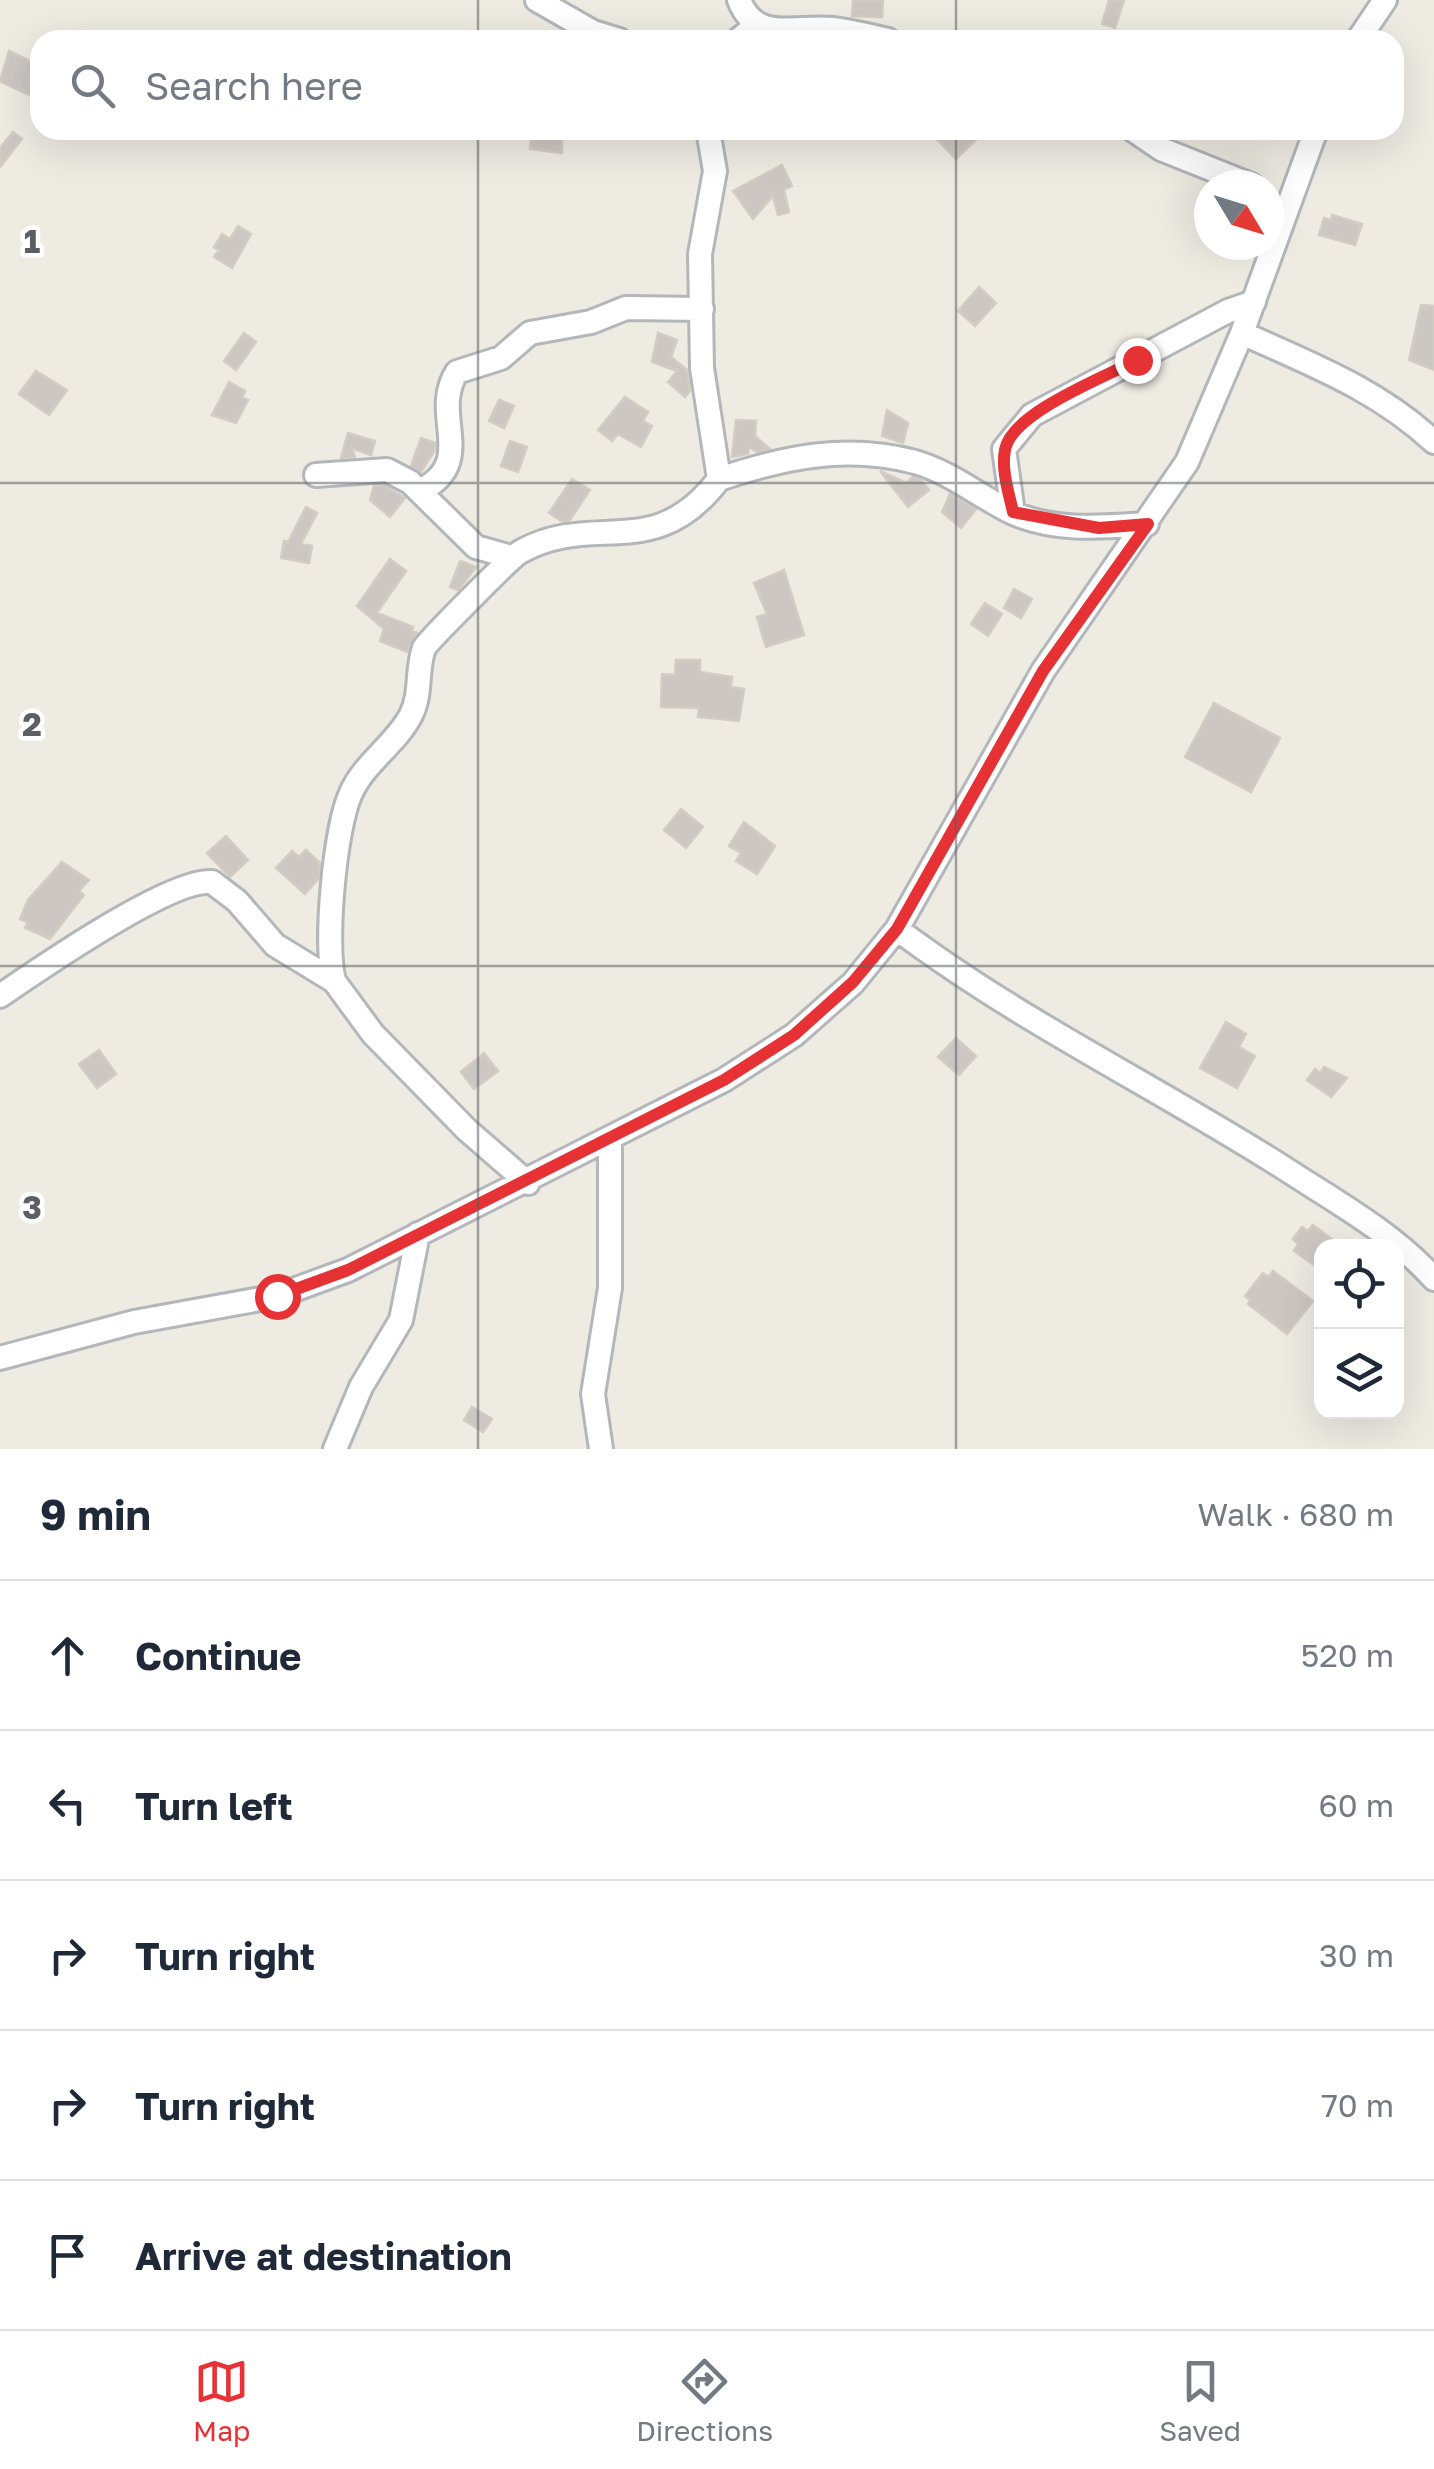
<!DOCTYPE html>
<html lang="en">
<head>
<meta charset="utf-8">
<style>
  body { margin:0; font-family:"Golos Text",sans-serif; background:#f6f6f7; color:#1f2937 }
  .controls { position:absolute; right:30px; bottom:30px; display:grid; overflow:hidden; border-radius:20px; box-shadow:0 10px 40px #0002 }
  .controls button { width:90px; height:90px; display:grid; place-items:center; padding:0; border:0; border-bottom:2px solid #e0e1e3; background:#fff; color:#1f2937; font:50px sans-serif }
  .compass { position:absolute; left:1194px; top:170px; width:90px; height:90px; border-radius:50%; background:#fff; box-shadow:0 10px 40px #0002; rotate:128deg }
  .stop { position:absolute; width:30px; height:30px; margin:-22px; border:8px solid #e63235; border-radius:50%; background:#fff }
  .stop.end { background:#e63235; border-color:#fff; box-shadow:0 2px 10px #0008 }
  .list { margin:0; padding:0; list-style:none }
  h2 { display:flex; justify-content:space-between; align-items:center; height:130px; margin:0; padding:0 40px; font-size:42px }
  h2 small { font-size:32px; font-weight:400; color:#747a83 }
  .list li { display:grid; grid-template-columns:65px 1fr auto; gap:30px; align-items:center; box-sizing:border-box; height:150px; padding:0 40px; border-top:2px solid #e0e1e3 }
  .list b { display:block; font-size:38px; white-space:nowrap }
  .list em { font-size:32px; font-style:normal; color:#747a83 }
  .icon { flex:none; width:55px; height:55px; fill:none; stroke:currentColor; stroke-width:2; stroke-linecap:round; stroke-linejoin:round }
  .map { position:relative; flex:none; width:1434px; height:1449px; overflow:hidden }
  .search { position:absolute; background:#fff; box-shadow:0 10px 40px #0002; left:30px; right:30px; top:30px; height:110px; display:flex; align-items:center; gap:25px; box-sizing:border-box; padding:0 35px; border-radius:30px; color:#747a83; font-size:38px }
  .sheet { height:880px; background:#fff }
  nav { display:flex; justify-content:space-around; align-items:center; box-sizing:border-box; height:140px; border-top:2px solid #e0e1e3; background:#fff; font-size:28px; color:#747a83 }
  nav a { display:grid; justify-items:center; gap:5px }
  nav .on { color:#e63235 }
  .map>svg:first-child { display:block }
  .building { fill:#ccc7c3; stroke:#d3ccc2; stroke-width:2.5 }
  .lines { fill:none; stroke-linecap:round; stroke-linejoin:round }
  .minor-casing { stroke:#b4b7ba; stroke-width:28 }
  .minor { stroke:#fff; stroke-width:22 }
  .route { stroke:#e63235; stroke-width:12 }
  .grid { fill:none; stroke:#5c6064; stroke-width:2.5; stroke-opacity:0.55 }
  .grid-label { font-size:32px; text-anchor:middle; font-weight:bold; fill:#5c6064; stroke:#fff; stroke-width:9; stroke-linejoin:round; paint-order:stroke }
</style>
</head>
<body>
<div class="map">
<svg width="1434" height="1449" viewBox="0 0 1434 1449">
  <rect width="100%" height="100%" fill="#eeebe3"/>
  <path class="building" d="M 853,0 L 883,0 L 882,17 L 852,16 Z
    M 1109,0 L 1124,0 L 1115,28 L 1102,24 Z
    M 9,51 L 40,66 L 35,98 L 0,81 Z
    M 531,130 L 562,131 L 562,153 L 530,149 Z
    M 928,130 L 968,130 L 977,139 L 956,159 Z
    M 13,132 L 22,139 L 0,167 L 0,148 Z
    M 782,165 L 792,186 L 784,190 L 789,212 L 778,215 L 773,196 L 753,219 L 733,191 Z
    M 1332,215 L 1362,224 L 1355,245 L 1319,235 L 1324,218 L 1331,220 Z
    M 238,226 L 251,234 L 232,268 L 214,257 L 219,250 L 214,247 L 222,234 L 230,239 Z
    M 979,287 L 996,303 L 975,326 L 958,311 Z
    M 1421,305 L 1434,306 L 1434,370 L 1409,360 Z
    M 244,333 L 256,342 L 236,370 L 224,361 Z
    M 658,333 L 677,340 L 671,357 L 687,370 L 690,391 L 685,397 L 668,382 L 677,371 L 652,362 Z
    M 36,371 L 67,390 L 49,415 L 19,394 Z
    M 229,382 L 245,391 L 242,397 L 248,400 L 236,423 L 212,415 Z
    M 625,397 L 648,412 L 643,421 L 652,426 L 641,447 L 618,434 L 612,441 L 598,430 Z
    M 499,400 L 514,406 L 504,428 L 489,421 Z
    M 887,410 L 908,423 L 903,443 L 882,436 Z
    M 736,420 L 756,421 L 755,436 L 770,449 L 757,452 L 749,447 L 748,454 L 732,457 Z
    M 348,433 L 375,441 L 371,455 L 352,448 L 355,457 L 341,458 Z
    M 421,438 L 435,443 L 435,450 L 421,472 L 411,466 Z
    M 510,441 L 527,447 L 518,472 L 501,466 Z
    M 880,471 L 906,483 L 913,477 L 921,480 L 929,490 L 908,507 Z
    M 572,479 L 590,490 L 570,520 L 563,522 L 549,513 Z
    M 384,485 L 405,498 L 390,517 L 370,500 L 374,486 Z
    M 950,494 L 976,509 L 961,528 L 942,512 Z
    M 306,507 L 317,513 L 301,544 L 312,546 L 309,563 L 281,558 L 284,541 L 288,542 Z
    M 390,559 L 406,571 L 377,613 L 413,627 L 412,631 L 417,633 L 407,652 L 380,641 L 384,629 L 357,606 Z
    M 460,561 L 476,567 L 458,590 L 450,587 Z
    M 784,570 L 804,635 L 766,647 L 757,617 L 767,614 L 754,583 Z
    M 1014,589 L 1032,599 L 1021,618 L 1004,608 Z
    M 985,603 L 1002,614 L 988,636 L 971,624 Z
    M 676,660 L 700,660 L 700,672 L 732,677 L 731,687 L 744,689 L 739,721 L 698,717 L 699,708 L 661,707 L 662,674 L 675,675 Z
    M 1214,703 L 1280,738 L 1251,792 L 1185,757 Z
    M 681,809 L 703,827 L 686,848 L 664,830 Z
    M 744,822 L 775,846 L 757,874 L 736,861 L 741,853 L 729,846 Z
    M 226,836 L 248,860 L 230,877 L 207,853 Z
    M 306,850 L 320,863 L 319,878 L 305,894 L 276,868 L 292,851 L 299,857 Z
    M 62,862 L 89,880 L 79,891 L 84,895 L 50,939 L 25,928 L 28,922 L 20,919 L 28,900 Z
    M 1226,1022 L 1246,1034 L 1239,1047 L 1255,1056 L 1237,1088 L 1200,1068 Z
    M 956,1038 L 976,1056 L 959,1075 L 938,1057 Z
    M 99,1050 L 116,1074 L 97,1088 L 79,1064 Z
    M 484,1053 L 498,1071 L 474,1089 L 461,1072 Z
    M 1324,1067 L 1347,1078 L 1331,1097 L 1307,1080 L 1315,1069 L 1320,1073 Z
    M 1313,1225 L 1341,1246 L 1322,1246 L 1322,1271 L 1294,1251 L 1298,1244 L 1293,1239 L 1302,1227 L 1308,1231 Z
    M 1273,1271 L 1313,1301 L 1287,1334 L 1248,1304 L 1250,1300 L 1245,1296 L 1263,1273 L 1268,1277 Z
    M 472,1407 L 492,1419 L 483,1432 L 464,1420 Z"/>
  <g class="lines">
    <g class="minor-casing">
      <path id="minor" d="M 537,0 L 593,32 L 619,40
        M 739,0 C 756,44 796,25 832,29 C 851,31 870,36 888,40
        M 738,40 L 748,32 L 767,29
        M 1358,40 L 1385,0
        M 1133,130 L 1161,149 L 1251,185
        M 1242,333 C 1312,365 1377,389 1434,442
        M 316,475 L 387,470 L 410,482 L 476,547 L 511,557
        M 719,479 C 785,457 846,444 915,462 C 950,472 979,496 1011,512 C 1053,532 1103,527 1147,524
        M 420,491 C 479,461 429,415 457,372 L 501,358 L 530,333 L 591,322 L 626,308 L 702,309
        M 1013,513 L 1004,449 L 1032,415 L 1228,311 L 1254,302
        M 897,929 C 1019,1021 1159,1088 1287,1170 C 1338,1203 1394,1234 1434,1279
        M 334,981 C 324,945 335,826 351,793 C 364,763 396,744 411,715 C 422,693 416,670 424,648 C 428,641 512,556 520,552 C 594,510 654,565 719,479 L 702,368 L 700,254 L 715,171 L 708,130
        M 0,996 C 38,970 171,878 212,882 L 237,901 L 275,945 L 334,981 L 373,1034 L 467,1130 L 528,1183
        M 0,1358 L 134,1322 L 277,1296 L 348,1270 L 724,1080 L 794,1035 L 853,983 L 897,929 L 1043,671 L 1187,462 L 1242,333 L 1316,130
        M 335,1449 L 361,1387 L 401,1320 L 418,1234
        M 601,1449 L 593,1394 L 610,1288 L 610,1139"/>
    </g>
    <use href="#minor" class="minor"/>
  </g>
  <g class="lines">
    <path class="route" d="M 277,1296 L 348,1270 L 724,1080 L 794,1035 L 853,982 L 897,929 L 1043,671 L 1148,524 L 1099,528 L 1013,512 C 1009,494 1001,469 1005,450 C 1011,413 1105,377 1137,360"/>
  </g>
  <path class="grid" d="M 478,0 L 478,40M 956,0 L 956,40M 478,130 L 478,1449M 956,130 L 956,1449M 0,483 L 1434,483M 0,966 L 1434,966"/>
  <g class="grid-label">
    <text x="32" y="253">1</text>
    <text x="32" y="736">2</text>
    <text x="32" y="1219">3</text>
  </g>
</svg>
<div class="controls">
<button><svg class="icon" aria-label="locate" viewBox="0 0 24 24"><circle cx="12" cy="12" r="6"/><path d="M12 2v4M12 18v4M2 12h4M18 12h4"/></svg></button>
<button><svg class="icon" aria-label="layers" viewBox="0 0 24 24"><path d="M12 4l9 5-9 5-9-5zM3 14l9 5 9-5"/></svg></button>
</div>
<svg class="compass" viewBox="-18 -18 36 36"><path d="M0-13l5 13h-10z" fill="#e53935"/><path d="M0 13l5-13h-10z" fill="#747a83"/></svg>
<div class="stop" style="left:277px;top:1296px"></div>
<div class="stop end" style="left:1137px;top:360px"></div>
<div class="search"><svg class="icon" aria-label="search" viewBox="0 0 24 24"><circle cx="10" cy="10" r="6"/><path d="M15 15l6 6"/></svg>Search here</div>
</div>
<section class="sheet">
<h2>9 min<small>Walk · 680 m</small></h2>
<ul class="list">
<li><svg class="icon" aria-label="ahead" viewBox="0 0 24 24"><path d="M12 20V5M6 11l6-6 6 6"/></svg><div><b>Continue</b></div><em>520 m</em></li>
<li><svg class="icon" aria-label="left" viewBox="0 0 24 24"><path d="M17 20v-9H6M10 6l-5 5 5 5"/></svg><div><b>Turn left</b></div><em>60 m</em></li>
<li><svg class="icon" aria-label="right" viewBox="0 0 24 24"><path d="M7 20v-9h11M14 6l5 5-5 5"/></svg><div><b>Turn right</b></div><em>30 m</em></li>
<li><svg class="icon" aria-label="right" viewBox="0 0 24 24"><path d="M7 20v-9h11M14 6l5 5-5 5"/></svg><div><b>Turn right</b></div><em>70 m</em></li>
<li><svg class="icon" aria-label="arrive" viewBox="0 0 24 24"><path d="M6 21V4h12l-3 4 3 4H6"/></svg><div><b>Arrive at destination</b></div></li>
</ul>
</section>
<nav>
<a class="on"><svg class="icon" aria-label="map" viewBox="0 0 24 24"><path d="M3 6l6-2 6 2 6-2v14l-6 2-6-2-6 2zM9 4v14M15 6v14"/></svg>Map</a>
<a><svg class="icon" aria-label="directions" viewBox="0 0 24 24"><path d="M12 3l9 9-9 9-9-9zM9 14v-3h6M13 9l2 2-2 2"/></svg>Directions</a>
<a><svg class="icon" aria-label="saved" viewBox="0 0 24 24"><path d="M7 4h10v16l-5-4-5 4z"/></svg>Saved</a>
</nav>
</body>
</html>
